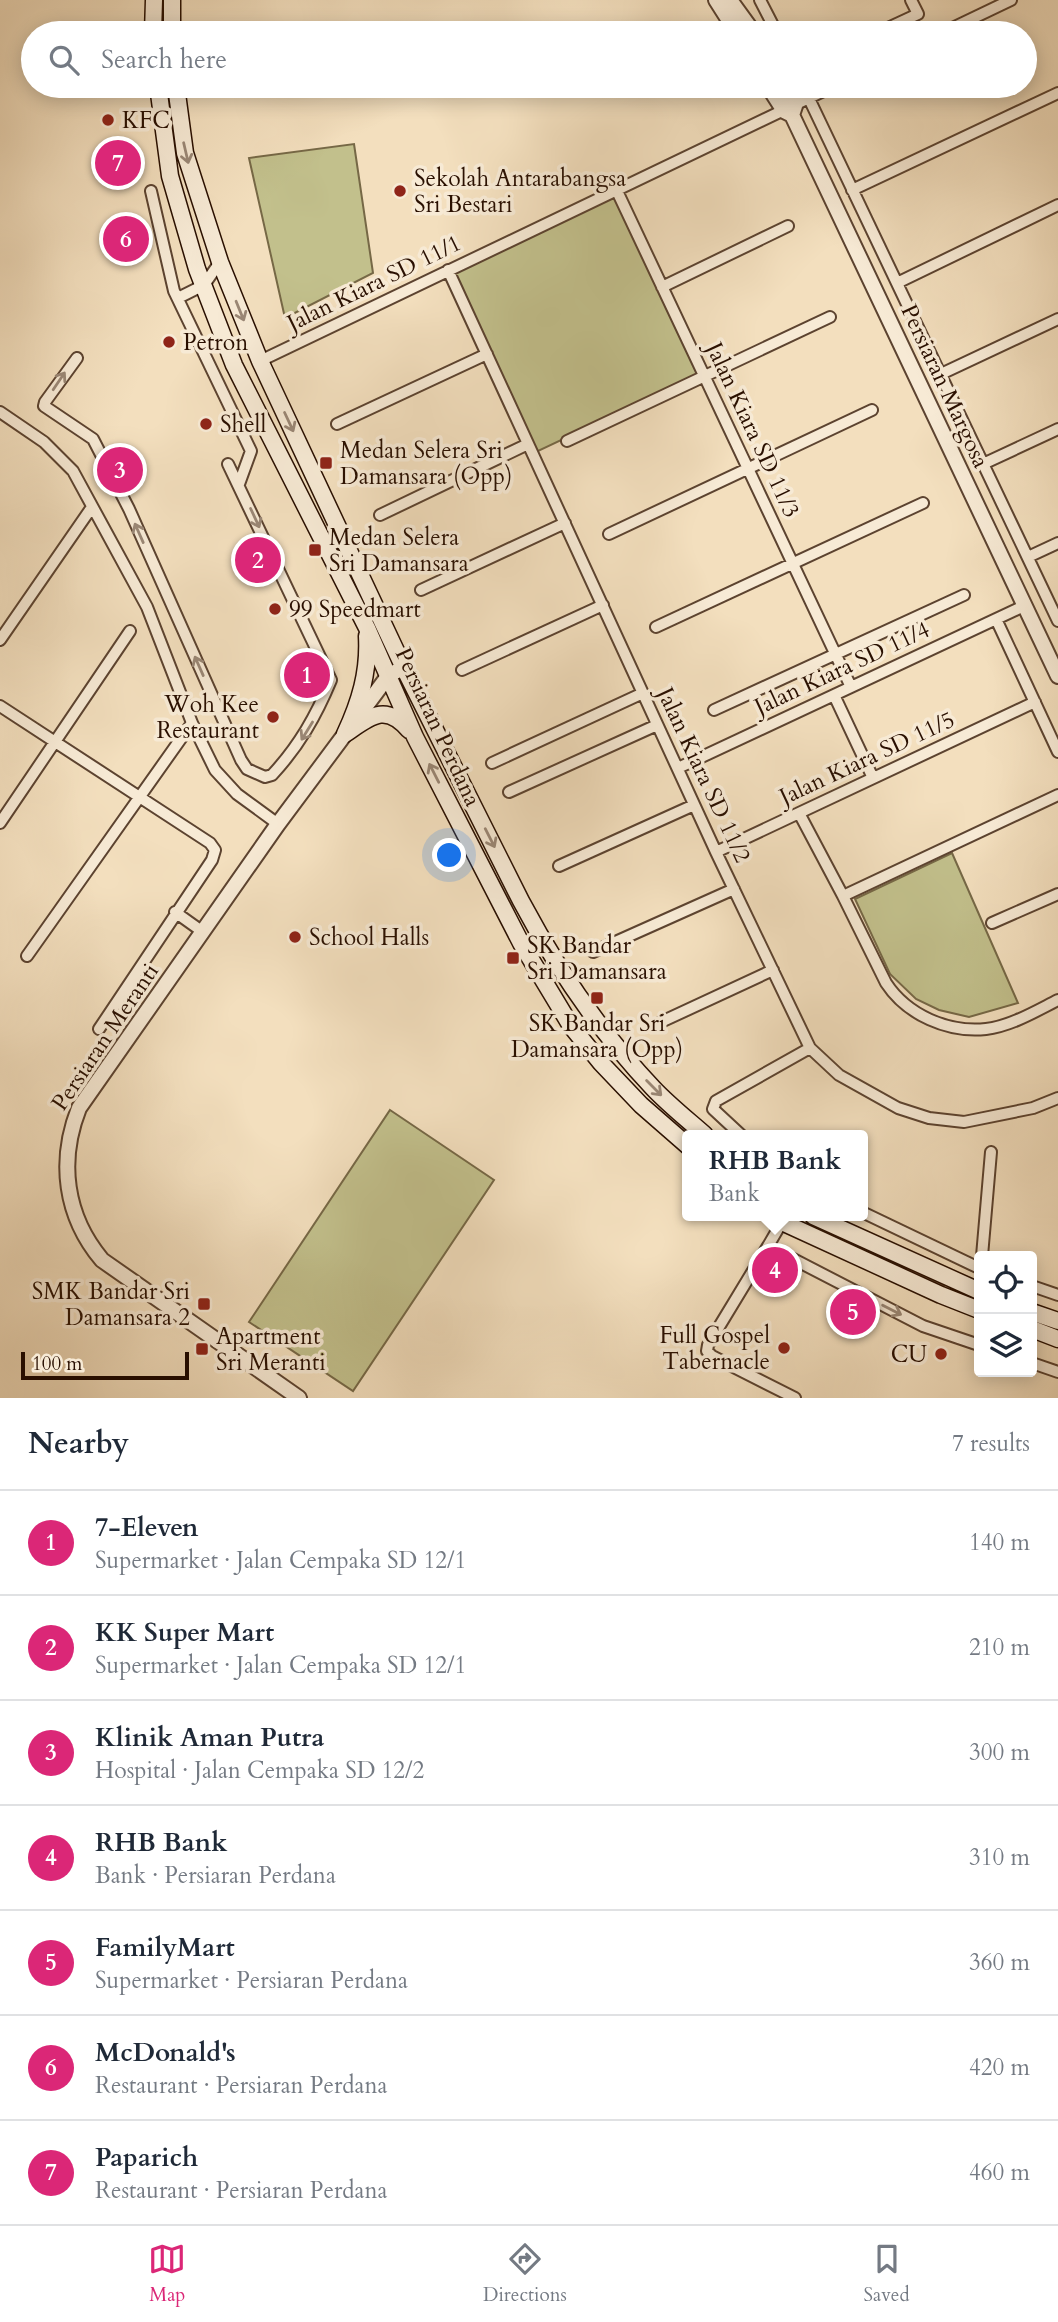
<!DOCTYPE html>
<html lang="en">
<head>
<meta charset="utf-8">
<style>
  body { margin:0; font-family:Cardo,serif; background:#f2f2f3; color:#1f2937 }
  .controls { position:absolute; right:21px; bottom:21px; display:grid; overflow:hidden; border-radius:7px; box-shadow:0 4px 18px #0003 }
  .controls button { width:63px; height:63px; display:grid; place-items:center; padding:0; border:0; border-bottom:2px solid #e0e1e3; background:#fff; color:#1f2937; font:35px sans-serif }
  .scale { position:absolute; left:21px; bottom:18px; width:168px; box-sizing:border-box; padding-left:7px; border:4px solid #290f00; border-top:0; font-size:19px; line-height:24px; white-space:nowrap; color:#290f00; -webkit-text-stroke:5px #f7ead5; paint-order:stroke }
  .you { position:absolute; left:450px; top:856px; width:24px; height:24px; margin:-18px; border:5px solid #fff; border-radius:50%; background:#1a73e8; box-shadow:0 0 0 10px #1a73e833 }
  .badge { display:grid; place-items:center; width:46px; height:46px; border-radius:50%; background:#db2777; color:#fff; font-size:23px; font-weight:700 }
  .pin { position:absolute; translate:-50% -50%; border:4px solid #fff; box-shadow:0 2px 7px #0006 }
  .popup { position:absolute; left:682px; top:1130px; width:186px; height:91px; box-sizing:border-box; display:grid; place-content:center; border-radius:7px; background:#fff; filter:drop-shadow(0 2px 5px #0005); font-size:23px; white-space:nowrap; color:#747a83 }
  .popup b { font-size:26px; color:#1f2937 }
  .popup::after { content:''; position:absolute; left:50%; top:100%; margin-left:-14px; border:14px solid transparent; border-top-color:#fff }
  .list { margin:0; padding:0; list-style:none }
  h2 { display:flex; justify-content:space-between; align-items:center; height:91px; margin:0; padding:0 28px; font-size:30px }
  h2 small { font-size:23px; font-weight:400; color:#747a83 }
  .list li { display:grid; grid-template-columns:46px 1fr auto; gap:21px; align-items:center; box-sizing:border-box; height:105px; padding:0 28px; border-top:2px solid #e0e1e3 }
  .list b { display:block; font-size:26px; white-space:nowrap }
  .list p { margin:0; font-size:23px; white-space:nowrap; color:#747a83 }
  .list em { font-size:23px; font-style:normal; color:#747a83 }
  .icon { flex:none; width:38px; height:38px; fill:none; stroke:currentColor; stroke-width:2; stroke-linecap:round; stroke-linejoin:round }
  .map { position:relative; flex:none; width:1058px; height:1398px; overflow:hidden }
  .search { position:absolute; background:#fff; box-shadow:0 4px 18px #0003; left:21px; right:21px; top:21px; height:77px; display:flex; align-items:center; gap:18px; box-sizing:border-box; padding:0 24px; border-radius:38px; color:#747a83; font-size:26px }
  .sheet { height:826px; background:#fff }
  nav { display:flex; justify-content:space-around; align-items:center; box-sizing:border-box; height:98px; border-top:2px solid #e0e1e3; background:#fff; font-size:19px; color:#747a83 }
  nav a { display:grid; justify-items:center; gap:4px }
  nav .on { color:#db2777 }
  .map>svg:first-child { display:block }
  .green { fill:#c2c08c; stroke:#766846; stroke-width:2 }
  .lines { fill:none; stroke-linecap:round; stroke-linejoin:round }
  .minor-casing { stroke:#5c4330; stroke-width:14 }
  .tertiary-casing { stroke:#5c4330; stroke-width:18 }
  .secondary-casing { stroke:#290f00; stroke-width:19 }
  .minor { stroke:#f7ead5; stroke-width:10 }
  .tertiary { stroke:#f7ead5; stroke-width:14 }
  .secondary { stroke:#f7ead5; stroke-width:16 }
  .oneway { stroke:#9a8775 }
  .poi-dot { fill:#8f2418; stroke:#f7ead5; stroke-width:2.5 }
  .labels { text-anchor:middle; dominant-baseline:central; stroke-width:7; stroke-linejoin:round; paint-order:stroke }
  .poi-label { font-size:23px; fill:#290f00; stroke:#f7ead5; text-anchor:start }
  .street-label { font-size:23px; fill:#290f00; stroke:#f7ead5 }
</style>
</head>
<body>
<div class="map">
<svg width="1058" height="1398" viewBox="0 0 1058 1398">
  <rect width="100%" height="100%" fill="#f3dfbe"/>
  <filter id="stains"><feTurbulence type="fractalNoise" baseFrequency=".00286" numOctaves="4"/><feColorMatrix values="0 0 0 0 .2 0 0 0 0 .09 0 0 0 0 .02 0 0 0 .5 -.17"/></filter>
  <radialGradient id="worn" r=".72"><stop offset=".6" stop-color="#630" stop-opacity="0"/><stop offset="1" stop-color="#630" stop-opacity=".3"/></radialGradient>
  <path class="green" d="M 354,144 L 373,273 L 285,318 L 249,158 Z
    M 615,196 L 699,375 L 536,452 L 453,273 Z
    M 952,853 L 1018,1003 L 969,1017 L 939,1010 L 916,999 L 890,974 L 855,899 Z
    M 390,1110 L 494,1180 L 353,1391 L 249,1322 Z"/>
  <g class="lines">
    <g class="minor-casing">
      <path id="minor" d="M 760,0 L 777,33
        M 877,33 L 918,14 L 911,0
        M 942,33 L 1011,0
        M 803,86 L 1058,621
        M 852,190 L 1058,93
        M 151,191 L 174,291 L 251,451 L 239,484
        M 617,191 L 851,687
        M 448,270 L 716,852 L 810,1048 L 839,1075 L 898,1108 L 929,1118 L 964,1122 L 1033,1108 L 1058,1098
        M 897,283 L 1058,205
        M 662,287 L 788,226
        M 178,298 L 204,285 L 220,262
        M 77,358 L 45,402 L 44,406 L 93,439 L 129,509 L 241,760 L 247,769 L 265,777 L 272,775 C 299,746 316,716 331,680 L 228,464
        M 260,361 L 834,86
        M 941,374 L 1058,319
        M 0,412 L 44,442 L 73,471 L 147,607 L 192,723 L 215,770 L 237,794 L 278,824
        M 337,424 L 487,354
        M 567,441 L 830,317
        M 983,464 L 1058,429
        M 380,515 L 528,444
        M 609,534 L 872,410
        M 1028,557 L 1058,543
        M 421,590 L 565,523
        M 996,619 L 1058,752
        M 656,627 L 923,503
        M 0,640 L 92,507
        M 462,670 L 603,605
        M 834,695 L 873,778
        M 0,706 L 210,843 L 215,850 L 212,860 L 99,1029
        M 714,710 L 964,595
        M 492,763 L 643,693
        M 678,768 L 1024,606
        M 509,792 L 657,725
        M 799,813 L 843,896 L 886,983 C 907,1015 948,1033 986,1029 C 1011,1026 1036,1011 1058,1000
        M 0,823 L 130,631
        M 716,852 L 1035,702
        M 559,866 L 694,805
        M 843,896 L 1058,795
        M 175,912 L 203,932
        M 992,923 L 1058,894
        M 593,952 L 734,889
        M 27,956 L 192,723
        M 661,1022 L 773,970
        M 741,1135 L 713,1109 L 716,1101 L 810,1048
        M 862,1212 L 979,1268
        M 768,1246 L 782,1222
        M 982,1256 L 991,1152
        M 1032,1286 L 1058,1295
        M 1032,1363 L 1058,1372
        M 795,1398 L 712,1356 L 707,1351 L 708,1345 L 768,1246 L 923,1326 L 979,1345"/>
    </g>
    <g class="tertiary-casing">
      <path id="tertiary" d="M 716,0 L 737,33
        M 730,0 L 754,33
        M 768,86 L 784,111 L 792,115 L 1058,676
        M 783,86 L 795,106 L 792,115
        M 299,1398 L 102,1260 C 65,1216 58,1161 79,1108 L 278,824 L 389,675 L 397,671"/>
    </g>
    <g class="secondary-casing">
      <path id="secondary" d="M 153,33 L 154,0
        M 172,33 L 172,0
        M 158,86 L 170,176 L 197,269 L 234,365 L 367,628 L 415,737 L 521,943 L 571,1026 L 601,1063 L 641,1105 L 688,1146
        M 176,86 L 185,153 L 220,262 L 260,361 L 404,668 L 521,901 C 557,969 600,1032 653,1088 C 669,1105 688,1120 705,1135
        M 345,734 C 360,702 369,672 367,636
        M 345,734 C 370,717 385,702 409,730
        M 773,1216 L 782,1222 L 941,1295 L 979,1310
        M 813,1216 L 979,1291
        M 1032,1312 L 1058,1321
        M 1032,1329 L 1058,1339"/>
    </g>
    <use href="#minor" class="minor"/>
    <use href="#tertiary" class="tertiary"/>
    <use href="#secondary" class="secondary"/>
  </g>
  <defs><path id="oneway-shaft" d="M-6 0H5M1.5-3L5.5 0L1.5 3" fill="none" stroke-width="1.6" stroke-linecap="round" stroke-linejoin="round" transform="scale(1.75)"/></defs>
  <g class="oneway">
    <use href="#oneway-shaft" transform="translate(186 153) rotate(77)"/>
    <use href="#oneway-shaft" transform="translate(240 311) rotate(68)"/>
    <use href="#oneway-shaft" transform="translate(59 381) rotate(-56)"/>
    <use href="#oneway-shaft" transform="translate(289 422) rotate(65)"/>
    <use href="#oneway-shaft" transform="translate(255 518) rotate(65)"/>
    <use href="#oneway-shaft" transform="translate(139 533) rotate(-114)"/>
    <use href="#oneway-shaft" transform="translate(199 666) rotate(-114)"/>
    <use href="#oneway-shaft" transform="translate(307 731) rotate(122)"/>
    <use href="#oneway-shaft" transform="translate(434 773) rotate(-117)"/>
    <use href="#oneway-shaft" transform="translate(490 838) rotate(63)"/>
    <use href="#oneway-shaft" transform="translate(654 1088) rotate(45)"/>
    <use href="#oneway-shaft" transform="translate(892 1310) rotate(27)"/>
  </g>
  <g class="poi-dot">
    <circle cx="108" cy="120" r="7"/>
    <circle cx="400" cy="191" r="7"/>
    <circle cx="169" cy="342" r="7"/>
    <circle cx="206" cy="424" r="7"/>
    <rect x="319" y="456" width="14" height="14" rx="3.5"/>
    <rect x="308" y="543" width="14" height="14" rx="3.5"/>
    <circle cx="275" cy="609" r="7"/>
    <circle cx="273" cy="717" r="7"/>
    <circle cx="295" cy="937" r="7"/>
    <rect x="506" y="951" width="14" height="14" rx="3.5"/>
    <rect x="590" y="991" width="14" height="14" rx="3.5"/>
    <rect x="197" y="1297" width="14" height="14" rx="3.5"/>
    <circle cx="784" cy="1348" r="7"/>
    <rect x="195" y="1342" width="14" height="14" rx="3.5"/>
    <circle cx="941" cy="1354" r="7"/>
  </g>
  <g class="labels">
    <g class="poi-label">
      <text x="122" y="120">KFC</text>
      <text x="414" y="178">Sekolah Antarabangsa<tspan x="414" dy="26">Sri Bestari</tspan></text>
      <text x="183" y="342">Petron</text>
      <text x="220" y="424">Shell</text>
      <text x="340" y="450">Medan Selera Sri<tspan x="340" dy="26">Damansara (Opp)</tspan></text>
      <text x="329" y="537">Medan Selera<tspan x="329" dy="26">Sri Damansara</tspan></text>
      <text x="289" y="609">99 Speedmart</text>
      <text x="259" y="704" text-anchor="end">Woh Kee<tspan x="259" dy="26">Restaurant</tspan></text>
      <text x="309" y="937">School Halls</text>
      <text x="527" y="945">SK Bandar<tspan x="527" dy="26">Sri Damansara</tspan></text>
      <text x="597" y="1023" text-anchor="middle">SK Bandar Sri<tspan x="597" dy="26">Damansara (Opp)</tspan></text>
      <text x="190" y="1291" text-anchor="end">SMK Bandar Sri<tspan x="190" dy="26">Damansara 2</tspan></text>
      <text x="770" y="1335" text-anchor="end">Full Gospel<tspan x="770" dy="26">Tabernacle</tspan></text>
      <text x="216" y="1336">Apartment<tspan x="216" dy="26">Sri Meranti</tspan></text>
      <text x="927" y="1354" text-anchor="end">CU</text>
    </g>
    <g class="street-label">
      <text transform="translate(374 283) rotate(-26)">Jalan Kiara SD 11/1</text>
      <text transform="translate(945 386) rotate(65)">Persiaran Margosa</text>
      <text transform="translate(753 430) rotate(65)">Jalan Kiara SD 11/3</text>
      <text transform="translate(842 668) rotate(-25)">Jalan Kiara SD 11/4</text>
      <text transform="translate(438 727) rotate(65)">Persiaran Perdana</text>
      <text transform="translate(867 758) rotate(-25)">Jalan Kiara SD 11/5</text>
      <text transform="translate(704 775) rotate(65)">Jalan Kiara SD 11/2</text>
      <text transform="translate(105 1037) rotate(-56)">Persiaran Meranti</text>
    </g>
  </g>
  <rect width="100%" height="100%" filter="url(#stains)"/>
  <rect width="100%" height="100%" fill="url(#worn)"/>
</svg>
<div class="controls">
<button><svg class="icon" aria-label="locate" viewBox="0 0 24 24"><circle cx="12" cy="12" r="6"/><path d="M12 2v4M12 18v4M2 12h4M18 12h4"/></svg></button>
<button><svg class="icon" aria-label="layers" viewBox="0 0 24 24"><path d="M12 4l9 5-9 5-9-5zM3 14l9 5 9-5"/></svg></button>
</div>
<div class="scale">100 m</div>
<div class="you"></div>
<div class="pin badge" style="left:307px;top:675px">1</div>
<div class="pin badge" style="left:258px;top:560px">2</div>
<div class="pin badge" style="left:120px;top:470px">3</div>
<div class="pin badge" style="left:775px;top:1270px">4</div>
<div class="popup"><b>RHB Bank</b>Bank</div>
<div class="pin badge" style="left:853px;top:1312px">5</div>
<div class="pin badge" style="left:126px;top:239px">6</div>
<div class="pin badge" style="left:118px;top:163px">7</div>
<div class="search"><svg class="icon" aria-label="search" viewBox="0 0 24 24"><circle cx="10" cy="10" r="6"/><path d="M15 15l6 6"/></svg>Search here</div>
</div>
<section class="sheet">
<h2>Nearby<small>7 results</small></h2>
<ul class="list">
<li><span class="badge">1</span><div><b>7-Eleven</b><p>Supermarket · Jalan Cempaka SD 12/1</p></div><em>140 m</em></li>
<li><span class="badge">2</span><div><b>KK Super Mart</b><p>Supermarket · Jalan Cempaka SD 12/1</p></div><em>210 m</em></li>
<li><span class="badge">3</span><div><b>Klinik Aman Putra</b><p>Hospital · Jalan Cempaka SD 12/2</p></div><em>300 m</em></li>
<li><span class="badge">4</span><div><b>RHB Bank</b><p>Bank · Persiaran Perdana</p></div><em>310 m</em></li>
<li><span class="badge">5</span><div><b>FamilyMart</b><p>Supermarket · Persiaran Perdana</p></div><em>360 m</em></li>
<li><span class="badge">6</span><div><b>McDonald's</b><p>Restaurant · Persiaran Perdana</p></div><em>420 m</em></li>
<li><span class="badge">7</span><div><b>Paparich</b><p>Restaurant · Persiaran Perdana</p></div><em>460 m</em></li>
</ul>
</section>
<nav>
<a class="on"><svg class="icon" aria-label="map" viewBox="0 0 24 24"><path d="M3 6l6-2 6 2 6-2v14l-6 2-6-2-6 2zM9 4v14M15 6v14"/></svg>Map</a>
<a><svg class="icon" aria-label="directions" viewBox="0 0 24 24"><path d="M12 3l9 9-9 9-9-9zM9 14v-3h6M13 9l2 2-2 2"/></svg>Directions</a>
<a><svg class="icon" aria-label="saved" viewBox="0 0 24 24"><path d="M7 4h10v16l-5-4-5 4z"/></svg>Saved</a>
</nav>
</body>
</html>
